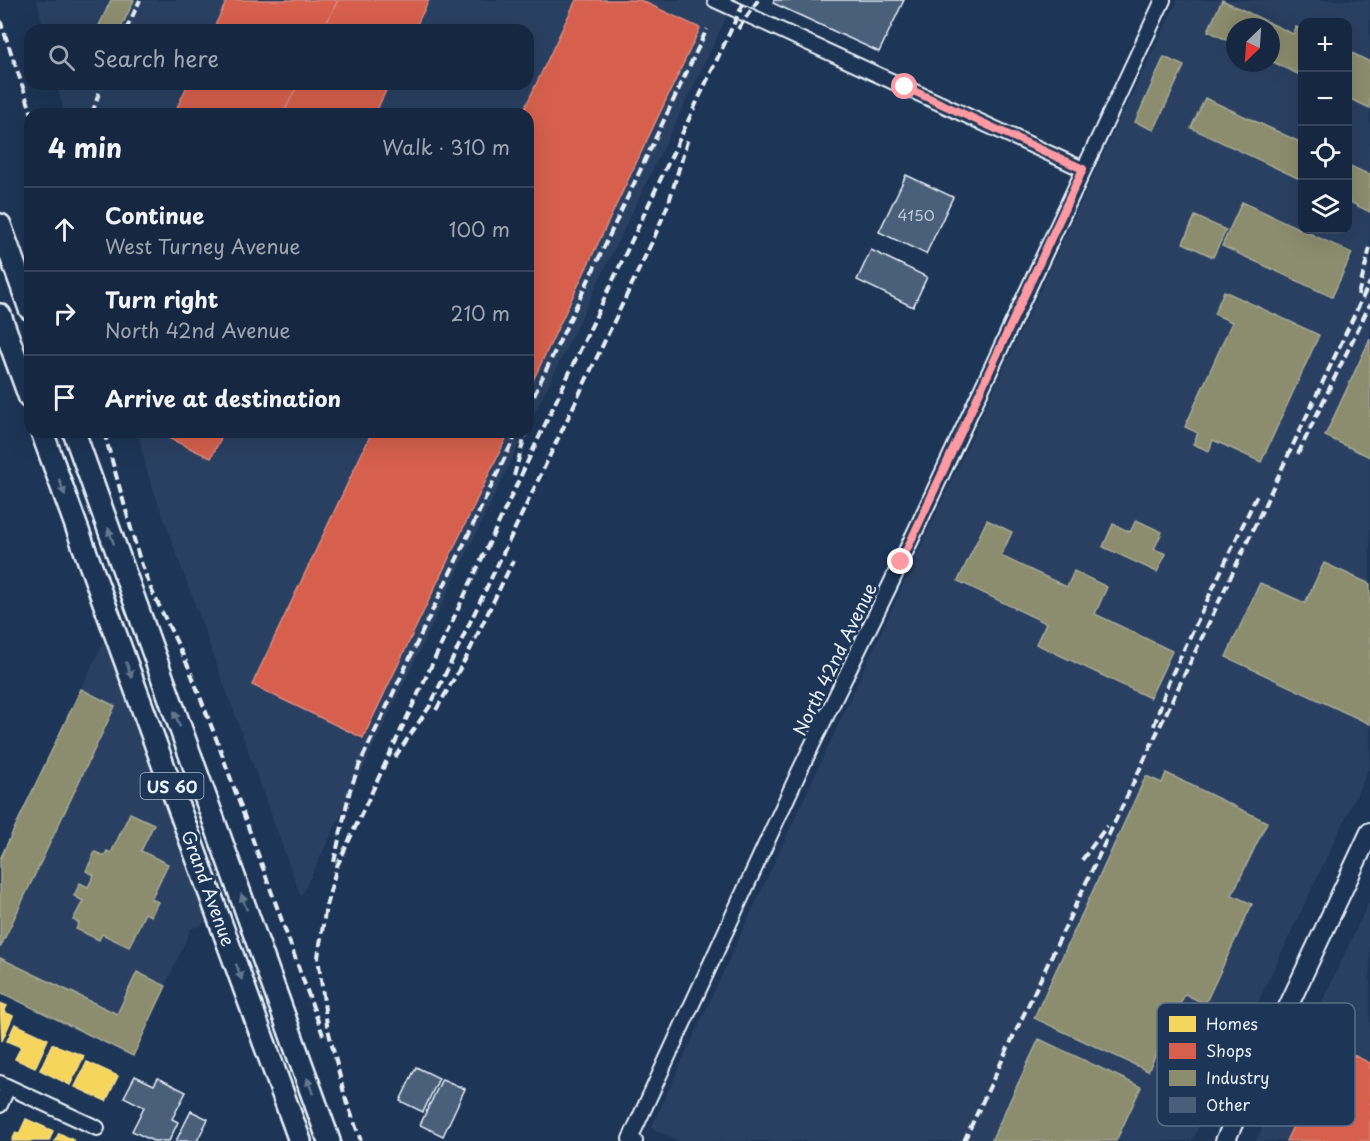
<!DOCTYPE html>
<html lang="en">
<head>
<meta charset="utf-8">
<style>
  body { margin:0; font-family:"Playpen Sans",sans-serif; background:#1f3048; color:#f1f3f6 }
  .controls { position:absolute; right:18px; top:18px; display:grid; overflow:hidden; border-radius:12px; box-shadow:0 6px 24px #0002 }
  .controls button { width:54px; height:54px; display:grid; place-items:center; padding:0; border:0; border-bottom:2px solid #35445a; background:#162841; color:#f1f3f6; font:30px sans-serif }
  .compass { position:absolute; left:1226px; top:18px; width:54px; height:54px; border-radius:50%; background:#162841; box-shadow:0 6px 24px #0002; rotate:205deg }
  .stop { position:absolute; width:18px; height:18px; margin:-14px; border:4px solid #ff9aa2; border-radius:50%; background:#fff }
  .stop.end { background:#ff9aa2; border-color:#fff; box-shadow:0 2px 6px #0008 }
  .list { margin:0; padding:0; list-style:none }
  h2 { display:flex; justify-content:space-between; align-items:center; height:78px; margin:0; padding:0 24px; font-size:26px }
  h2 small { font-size:20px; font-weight:400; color:#9ea6b1 }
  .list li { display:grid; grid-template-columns:39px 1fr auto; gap:18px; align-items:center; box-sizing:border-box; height:84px; padding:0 24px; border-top:2px solid #35445a }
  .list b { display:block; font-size:22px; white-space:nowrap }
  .list p { margin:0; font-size:20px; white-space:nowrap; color:#9ea6b1 }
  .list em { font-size:20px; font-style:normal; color:#9ea6b1 }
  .icon { flex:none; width:33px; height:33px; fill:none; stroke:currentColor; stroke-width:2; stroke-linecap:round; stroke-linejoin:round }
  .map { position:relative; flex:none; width:1370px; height:1141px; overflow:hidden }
  .search { position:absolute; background:#162841; box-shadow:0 6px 24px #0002; left:24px; top:24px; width:510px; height:66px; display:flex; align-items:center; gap:15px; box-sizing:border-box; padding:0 21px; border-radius:18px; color:#9ea6b1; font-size:22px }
  .panel { position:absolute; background:#162841; box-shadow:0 6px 24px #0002; left:24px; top:108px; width:510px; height:330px; border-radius:18px }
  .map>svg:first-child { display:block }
  .built { fill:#2a4162; fill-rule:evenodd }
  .homes { fill:#f6d55c; stroke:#f2dd8b; stroke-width:1.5 }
  .shops { fill:#d6604d; stroke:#db8c80; stroke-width:1.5 }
  .industry { fill:#8c8c6e; stroke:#a8aa97; stroke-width:1.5 }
  .building { fill:#495e7a; stroke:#e8f1f8; stroke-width:1.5 }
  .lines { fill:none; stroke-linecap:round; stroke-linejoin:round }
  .minor-casing { stroke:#e8f1f8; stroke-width:18 }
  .major-casing { stroke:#e8f1f8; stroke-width:22 }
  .highway-casing { stroke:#e8f1f8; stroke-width:26 }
  .minor { stroke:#1d3557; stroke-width:14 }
  .major { stroke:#1d3557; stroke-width:18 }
  .highway { stroke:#1d3557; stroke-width:21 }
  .rail { stroke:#e8f1f8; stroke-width:4; stroke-dasharray:9 4.5; stroke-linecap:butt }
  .oneway { fill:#64778f }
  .route { stroke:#ff9aa2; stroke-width:8 }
  .labels { text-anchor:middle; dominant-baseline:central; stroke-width:6; stroke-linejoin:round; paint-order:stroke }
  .number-label { font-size:15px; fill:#c0ccd8 }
  .shield { fill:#1d3557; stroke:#abb9c8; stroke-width:1.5 }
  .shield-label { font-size:16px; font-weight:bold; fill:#e8f1f8 }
  .street-label { font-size:18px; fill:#e8f1f8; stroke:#1d3557 }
  .key { fill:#1d3557; stroke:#5a6d87; stroke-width:1.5 }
  .key-label { font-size:16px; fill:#e8f1f8 }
</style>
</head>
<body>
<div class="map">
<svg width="1370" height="1141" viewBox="0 0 1370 1141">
  <rect width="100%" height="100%" fill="#1d3557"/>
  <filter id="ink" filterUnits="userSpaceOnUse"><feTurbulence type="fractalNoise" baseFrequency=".0167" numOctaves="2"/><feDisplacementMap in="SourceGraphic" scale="12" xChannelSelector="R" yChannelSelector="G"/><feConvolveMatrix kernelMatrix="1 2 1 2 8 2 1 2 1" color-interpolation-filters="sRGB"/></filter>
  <g filter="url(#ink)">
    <path class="built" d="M 37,0 L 735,0 L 528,427 L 528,114 L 64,114 L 57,84 L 528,84 L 528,30 L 44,30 Z
      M 1178,0 L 1370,0 L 1370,766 L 1192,1141 L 680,1141 L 651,1128 L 1119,120 ZM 1302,22 L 1348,22 L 1348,230 L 1302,230 ZM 1235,27 L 1271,27 L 1271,63 L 1235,63 Z
      M 138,432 L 525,432 L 301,897 L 147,472 Z
      M 106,641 L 210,921 L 191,929 L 133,1056 L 0,992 L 0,859 L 103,643 Z
      M 1370,900 L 1370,1141 L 1256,1141 Z"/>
    <path class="homes" d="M 0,1003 L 7,1006 L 4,1012 L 13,1016 L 2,1041 Z
      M 15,1024 L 48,1039 L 35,1068 L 15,1059 L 21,1047 L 7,1041 Z
      M 52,1044 L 84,1056 L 70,1085 L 40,1070 Z
      M 87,1062 L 118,1076 L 106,1101 L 75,1087 Z
      M 26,1119 L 53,1131 L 49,1141 L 12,1141 L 16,1132 L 19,1134 Z
      M 59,1133 L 75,1141 L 55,1141 Z"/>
    <path class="shops" d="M 227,0 L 338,0 L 323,30 L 213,30 Z
      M 338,0 L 429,0 L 414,30 L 323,30 Z
      M 576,0 L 640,0 L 700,28 L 528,391 L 528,114 L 522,114 Z
      M 188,84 L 298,84 L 283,114 L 174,114 Z
      M 298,84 L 389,84 L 375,114 L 283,114 Z
      M 156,432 L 224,432 L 211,458 Z
      M 372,432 L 509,432 L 363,738 L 252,685 Z
      M 1332,1045 L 1370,1063 L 1370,1141 L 1286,1141 L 1296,1120 L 1291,1117 L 1318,1061 L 1323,1063 Z"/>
    <path class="industry" d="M 111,0 L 134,0 L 120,30 L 97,30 Z
      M 1222,0 L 1293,34 L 1296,27 L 1302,30 L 1302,76 L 1271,61 L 1271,27 L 1235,27 L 1235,44 L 1208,31 Z
      M 1348,51 L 1370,62 L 1370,108 L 1348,98 Z
      M 1164,57 L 1184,66 L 1154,130 L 1135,122 Z
      M 1205,98 L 1302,143 L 1302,180 L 1191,128 Z
      M 1348,165 L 1370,175 L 1370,212 L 1348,201 Z
      M 1242,202 L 1352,253 L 1332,297 L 1222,246 Z
      M 1195,216 L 1226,230 L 1213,257 L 1183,243 Z
      M 1224,291 L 1319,335 L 1261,462 L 1213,440 L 1209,451 L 1193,444 L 1198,433 L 1185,427 L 1232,322 L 1214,314 Z
      M 1370,339 L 1370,457 L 1325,436 Z
      M 987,520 L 1012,532 L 1001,556 L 1067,587 L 1074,571 L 1107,587 L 1095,614 L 1172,651 L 1150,698 L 1036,644 L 1046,623 L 958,581 Z
      M 1136,520 L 1162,532 L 1154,549 L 1166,554 L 1157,572 L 1103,547 L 1113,524 L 1130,532 Z
      M 1324,563 L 1370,584 L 1370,724 L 1226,657 L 1260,583 L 1305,603 Z
      M 81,689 L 115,706 L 0,948 L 0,859 Z
      M 1166,773 L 1267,822 L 1232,895 L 1252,904 L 1205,1004 L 1185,994 L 1148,1071 L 1034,1018 L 1146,776 L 1162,783 Z
      M 130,813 L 154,824 L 141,851 L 168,864 L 151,899 L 158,902 L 151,916 L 145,913 L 129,947 L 102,934 L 99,940 L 76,929 L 79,923 L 73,920 L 83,901 L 74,896 L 80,883 L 88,887 L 94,875 L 86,871 L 95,852 L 104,856 L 107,851 L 111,853 Z
      M 0,958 L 117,1014 L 137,972 L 166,986 L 133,1056 L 0,992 Z
      M 1039,1039 L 1141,1087 L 1116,1141 L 991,1141 Z"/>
    <path class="building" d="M 774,0 L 904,0 L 879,52 L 773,3 Z
      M 906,175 L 953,197 L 926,254 L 879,232 Z
      M 871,250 L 927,277 L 913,307 L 857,280 Z
      M 416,1067 L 439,1078 L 423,1112 L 400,1101 Z
      M 135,1076 L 154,1085 L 158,1078 L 186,1092 L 172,1119 L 178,1122 L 169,1141 L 153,1141 L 132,1131 L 144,1107 L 124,1097 Z
      M 442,1079 L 465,1089 L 443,1136 L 420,1125 Z
      M 191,1111 L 208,1119 L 197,1141 L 176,1141 Z"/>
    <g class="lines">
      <g class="minor-casing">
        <path id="minor" d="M 715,0 L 1083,169
          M 0,1083 L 97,1128
          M 0,1105 L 8,1087
          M 635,1141 L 630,1139 L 799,772 L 892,581 L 1163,0"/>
      </g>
      <g class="major-casing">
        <path id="major" d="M 1225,1141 L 1370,832"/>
      </g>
      <g class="highway-casing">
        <path id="highway" d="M 0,225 L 30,309
          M 0,315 L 30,398
          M 42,432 L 300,1141
          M 74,432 L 329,1141"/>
      </g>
      <use href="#minor" class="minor"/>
      <use href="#major" class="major"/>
      <use href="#highway" class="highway"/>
      <path class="rail" d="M 0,20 L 32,114
        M 738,29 L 758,0
        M 126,30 L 140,0
        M 92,114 L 102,84
        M 1358,295 L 1370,248
        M 528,408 L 707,29
        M 104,432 L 139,557 L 151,589 L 189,668 L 219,746 L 323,1035
        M 1298,454 L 1370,304
        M 514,476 L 526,432
        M 436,710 L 466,658 L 513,561
        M 1154,726 L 1168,683 L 1258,493
        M 395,757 L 430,706 L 654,238 L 669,202 L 688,138
        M 1082,860 L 1107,826
        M 334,862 L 350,790 L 361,761 L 517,432
        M 345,1097 L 361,1141
        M 347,1105 L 327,1025 L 318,957 L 326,906 L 337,866 L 745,0
        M 964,1141 L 1370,282"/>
    </g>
    <defs><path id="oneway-solid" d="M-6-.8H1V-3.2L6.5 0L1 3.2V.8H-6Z" transform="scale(1.5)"/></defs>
    <g class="oneway">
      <use href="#oneway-solid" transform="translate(62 487) rotate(70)"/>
      <use href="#oneway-solid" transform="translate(111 536) rotate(-110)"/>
      <use href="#oneway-solid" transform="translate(129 670) rotate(70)"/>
      <use href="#oneway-solid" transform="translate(177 719) rotate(-110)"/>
      <use href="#oneway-solid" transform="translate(244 902) rotate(-110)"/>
      <use href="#oneway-solid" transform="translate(239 972) rotate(70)"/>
      <use href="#oneway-solid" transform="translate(310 1086) rotate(-110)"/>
    </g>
  </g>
  <g class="lines" filter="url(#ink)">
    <path class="route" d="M 901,562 L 1083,169 L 905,87"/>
  </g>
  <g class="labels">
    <g class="number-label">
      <text x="916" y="214">4150</text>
    </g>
    <rect class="shield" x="140.5" y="773" width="63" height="26" rx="4.5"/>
    <g class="shield-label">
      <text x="172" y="786">US 60</text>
    </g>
    <g class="street-label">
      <text transform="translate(834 659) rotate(-64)">North 42nd Avenue</text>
      <text transform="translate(209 888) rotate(70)">Grand Avenue</text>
    </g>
  </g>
  <rect x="1157" y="1003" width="198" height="123" rx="9" class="key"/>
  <rect x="1169" y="1016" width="27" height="16" fill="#f6d55c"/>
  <rect x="1169" y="1043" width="27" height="16" fill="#d6604d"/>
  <rect x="1169" y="1070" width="27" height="16" fill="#8c8c6e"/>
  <rect x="1169" y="1097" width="27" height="16" fill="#495e7a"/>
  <g class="key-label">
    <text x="1206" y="1030">Homes</text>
    <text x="1206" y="1057">Shops</text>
    <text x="1206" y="1084">Industry</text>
    <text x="1206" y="1111">Other</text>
  </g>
</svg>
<div class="controls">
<button>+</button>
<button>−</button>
<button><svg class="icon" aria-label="locate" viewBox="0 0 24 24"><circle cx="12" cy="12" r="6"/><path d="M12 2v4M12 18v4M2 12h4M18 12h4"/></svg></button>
<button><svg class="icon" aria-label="layers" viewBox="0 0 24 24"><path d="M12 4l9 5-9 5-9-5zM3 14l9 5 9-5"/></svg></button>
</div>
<svg class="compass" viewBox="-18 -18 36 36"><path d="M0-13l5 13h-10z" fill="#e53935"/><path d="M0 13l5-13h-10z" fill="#9ea6b1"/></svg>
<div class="stop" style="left:905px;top:87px"></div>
<div class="stop end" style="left:901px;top:562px"></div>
<div class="search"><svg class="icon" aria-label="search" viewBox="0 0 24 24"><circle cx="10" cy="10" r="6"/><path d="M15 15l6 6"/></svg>Search here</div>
<section class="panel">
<h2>4 min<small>Walk · 310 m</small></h2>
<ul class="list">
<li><svg class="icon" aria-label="ahead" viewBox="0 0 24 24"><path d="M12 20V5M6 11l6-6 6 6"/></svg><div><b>Continue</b><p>West Turney Avenue</p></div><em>100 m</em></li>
<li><svg class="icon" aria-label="right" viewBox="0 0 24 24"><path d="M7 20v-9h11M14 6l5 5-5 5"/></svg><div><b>Turn right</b><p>North 42nd Avenue</p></div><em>210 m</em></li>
<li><svg class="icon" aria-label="arrive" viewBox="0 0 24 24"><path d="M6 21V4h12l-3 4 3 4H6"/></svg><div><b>Arrive at destination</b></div></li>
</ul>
</section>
</div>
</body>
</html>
